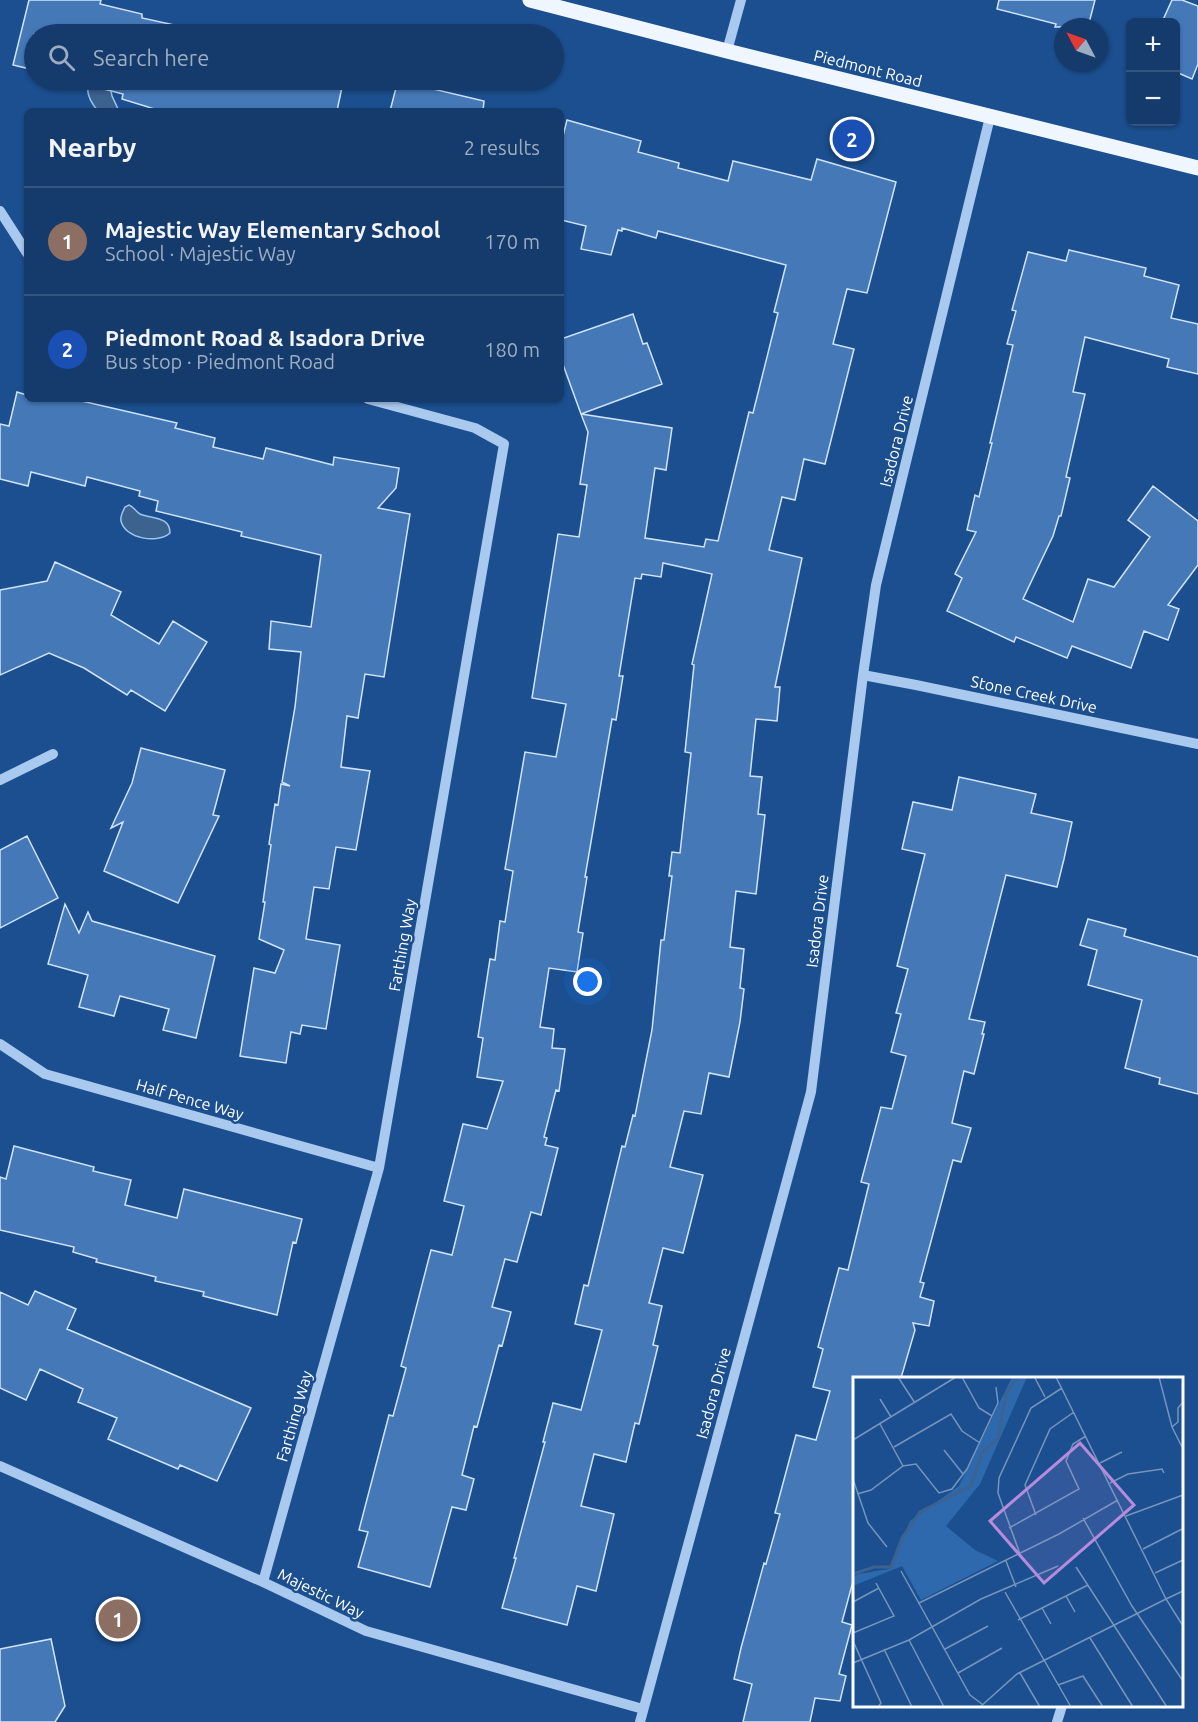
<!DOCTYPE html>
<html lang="en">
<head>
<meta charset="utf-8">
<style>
  body { margin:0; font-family:Ubuntu,sans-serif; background:#1d4271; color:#f1f3f6 }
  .controls { position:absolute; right:18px; top:18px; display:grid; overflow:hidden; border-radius:9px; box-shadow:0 2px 4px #0004 }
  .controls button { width:54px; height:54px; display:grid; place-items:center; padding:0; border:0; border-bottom:2px solid #33557e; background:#143b6b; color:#f1f3f6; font:30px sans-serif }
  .compass { position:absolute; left:1054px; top:18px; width:54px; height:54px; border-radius:50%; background:#143b6b; box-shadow:0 2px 4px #0004; rotate:311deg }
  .you { position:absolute; left:588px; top:982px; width:21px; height:21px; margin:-15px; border:4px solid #fff; border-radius:50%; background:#1a73e8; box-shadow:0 0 0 9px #1a73e833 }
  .badge { display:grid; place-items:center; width:39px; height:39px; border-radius:50%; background:#ffd166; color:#fff; font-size:20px; font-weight:700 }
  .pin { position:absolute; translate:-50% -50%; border:3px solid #fff; box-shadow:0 2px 6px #0006 }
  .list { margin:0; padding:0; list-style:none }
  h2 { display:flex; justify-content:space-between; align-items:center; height:78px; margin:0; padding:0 24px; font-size:26px }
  h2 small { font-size:20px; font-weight:400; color:#9dadc1 }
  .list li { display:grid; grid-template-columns:39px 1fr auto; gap:18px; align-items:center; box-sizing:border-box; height:108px; padding:0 24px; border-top:2px solid #33557e }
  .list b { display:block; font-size:22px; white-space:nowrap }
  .list p { margin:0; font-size:20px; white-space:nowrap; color:#9dadc1 }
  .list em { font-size:20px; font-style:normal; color:#9dadc1 }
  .icon { flex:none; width:33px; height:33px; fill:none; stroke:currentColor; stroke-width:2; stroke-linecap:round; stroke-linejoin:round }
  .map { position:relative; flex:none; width:1198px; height:1722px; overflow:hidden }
  .search { position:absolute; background:#143b6b; box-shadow:0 2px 4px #0004; left:24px; top:24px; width:540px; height:66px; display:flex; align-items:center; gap:15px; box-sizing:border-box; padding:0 21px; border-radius:33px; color:#9dadc1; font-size:22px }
  .panel { position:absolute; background:#143b6b; box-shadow:0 2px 4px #0004; left:24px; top:108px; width:540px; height:294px; border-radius:9px }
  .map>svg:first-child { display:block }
  .water { fill:#3c6290; stroke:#9cc4f0; stroke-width:1.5 }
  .building { fill:#4478b7; stroke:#cfe3fa; stroke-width:1.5 }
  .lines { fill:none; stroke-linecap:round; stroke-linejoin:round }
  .minor { stroke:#a9c9ee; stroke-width:10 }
  .major { stroke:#f0f6ff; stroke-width:15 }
  .labels { text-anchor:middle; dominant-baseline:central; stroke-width:5; stroke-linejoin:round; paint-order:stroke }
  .street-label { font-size:16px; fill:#fff; stroke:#1b4f8f }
  .inset-river { fill:none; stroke:#3c6290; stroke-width:3 }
  .inset-road { fill:none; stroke:#7695bc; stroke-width:1.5 }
  .view { fill:#b68bdc; fill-opacity:0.15; stroke:#b68bdc; stroke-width:3 }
  .inset-edge { fill:none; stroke:#fff; stroke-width:3 }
</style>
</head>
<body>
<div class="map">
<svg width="1198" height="1722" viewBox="0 0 1198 1722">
  <rect width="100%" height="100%" fill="#1b4f8f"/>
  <path class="water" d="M 88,84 L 110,86 L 112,96 L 119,111 L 98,111 C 91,103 86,94 88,84 Z
    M 129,505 C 134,507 135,511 140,514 C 152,519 170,516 170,533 C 158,544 125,539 121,521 C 120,516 123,511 125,507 Z"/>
  <path class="building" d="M 29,0 L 101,0 L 100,4 L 142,14 L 142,18 L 179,26 L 177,34 L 34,34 L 34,70 L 13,65 Z
    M 999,0 L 1095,0 L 1088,27 L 1055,27 L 1056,24 L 997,9 Z
    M 1172,0 L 1182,0 L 1198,6 L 1198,64 L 1192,79 L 1176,72 L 1176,22 L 1162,22 Z
    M 69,80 L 312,80 L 342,87 L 337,111 L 161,111 L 122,99 L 123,94 Z
    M 398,80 L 434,87 L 433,89 L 484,101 L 483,111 L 390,111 Z
    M 567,120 L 641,141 L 638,152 L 679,163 L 678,168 L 728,181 L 733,161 L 811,180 L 817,159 L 896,182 L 867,293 L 847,289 L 833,344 L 854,349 L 825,464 L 804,459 L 795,500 L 782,497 L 769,550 L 802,558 L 775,687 L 780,687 L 777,721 L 756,719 L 750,776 L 762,777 L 758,814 L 765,815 L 756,894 L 736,891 L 730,947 L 744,949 L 740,988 L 744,989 L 740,1022 L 729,1077 L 709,1073 L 701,1114 L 684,1111 L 670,1167 L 703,1175 L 683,1253 L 663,1248 L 649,1303 L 662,1306 L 653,1345 L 658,1346 L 639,1424 L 635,1423 L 626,1462 L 594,1454 L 581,1506 L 614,1514 L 596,1591 L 577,1586 L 567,1625 L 502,1608 L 516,1558 L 514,1558 L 523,1524 L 545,1442 L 543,1442 L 553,1403 L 581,1410 L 602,1330 L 575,1324 L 584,1285 L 588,1286 L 622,1146 L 625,1147 L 633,1115 L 635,1116 L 652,1030 L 661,940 L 664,940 L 672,876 L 669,876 L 672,852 L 680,853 L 691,753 L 685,752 L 694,665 L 692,664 L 712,574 L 663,563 L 661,577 L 642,574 L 641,579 L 635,578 L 619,676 L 623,676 L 616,720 L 612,719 L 585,877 L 587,877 L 578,932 L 583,933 L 577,972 L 549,968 L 540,1027 L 554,1029 L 552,1048 L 565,1049 L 559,1091 L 556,1090 L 544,1137 L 547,1138 L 545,1145 L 558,1148 L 541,1215 L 531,1212 L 517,1262 L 505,1259 L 492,1307 L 511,1312 L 502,1346 L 499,1345 L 477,1427 L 474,1426 L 462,1475 L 474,1479 L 466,1510 L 452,1507 L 430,1587 L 358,1567 L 368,1532 L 359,1530 L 389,1415 L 393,1416 L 406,1368 L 401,1366 L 431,1250 L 452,1255 L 464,1206 L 444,1201 L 463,1124 L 487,1129 L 503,1081 L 477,1077 L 483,1038 L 478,1037 L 490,959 L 495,960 L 500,921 L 505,922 L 513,871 L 505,869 L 525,752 L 556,757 L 566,704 L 532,698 L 558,534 L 579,537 L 587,485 L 580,484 L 588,432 L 581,414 L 672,428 L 666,470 L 655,468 L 645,538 L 704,547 L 706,539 L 718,541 L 749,412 L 753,413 L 778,313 L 774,312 L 786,265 L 658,231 L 656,238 L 622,228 L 622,231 L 618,230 L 611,255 L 581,249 L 586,226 L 561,220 L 561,144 Z
    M 1069,250 L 1146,268 L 1144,276 L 1179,285 L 1171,318 L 1198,324 L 1198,374 L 1167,367 L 1169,359 L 1085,337 L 1073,392 L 1085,394 L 1066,477 L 1070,478 L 1061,516 L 1059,516 L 1053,536 L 1023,599 L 1073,622 L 1088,579 L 1114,587 L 1150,537 L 1128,520 L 1153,486 L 1198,521 L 1198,565 L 1168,605 L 1179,609 L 1168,640 L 1144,631 L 1131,668 L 1072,646 L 1067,658 L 1016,637 L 1014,642 L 947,611 L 962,578 L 955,574 L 976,532 L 967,530 L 975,495 L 979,497 L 992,443 L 990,443 L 1013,345 L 1007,344 L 1016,311 L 1012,310 L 1028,252 L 1066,261 Z
    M 633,314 L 643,344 L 647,343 L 662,384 L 581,414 L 561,359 L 561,339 Z
    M 17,392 L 27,395 L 27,399 L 73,399 L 177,423 L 175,428 L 215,438 L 213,447 L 263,459 L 266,448 L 333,465 L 334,457 L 399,468 L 396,488 L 378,508 L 410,514 L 384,677 L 365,674 L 358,718 L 347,716 L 341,767 L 370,771 L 356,850 L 336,847 L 329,889 L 314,887 L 306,939 L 340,945 L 326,1029 L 302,1025 L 300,1034 L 291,1032 L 286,1063 L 240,1056 L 254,968 L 275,973 L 284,950 L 259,939 L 265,902 L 263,902 L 271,845 L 269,844 L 275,804 L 278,805 L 281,784 L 290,786 L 282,782 L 295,707 L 301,652 L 269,649 L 271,621 L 311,627 L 321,555 L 241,536 L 242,532 L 156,511 L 158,501 L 139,496 L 140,491 L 87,477 L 85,486 L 31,472 L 28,486 L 0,479 L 0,424 L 9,426 Z
    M 55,562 L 121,592 L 111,615 L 159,644 L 173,621 L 207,642 L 165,711 L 131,690 L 127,695 L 84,668 L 49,653 L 0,675 L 0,590 L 47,581 Z
    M 141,748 L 225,770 L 213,815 L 219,816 L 178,903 L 104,871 L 123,822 L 111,828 L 132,783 Z
    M 959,777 L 1036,794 L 1031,813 L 1072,822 L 1064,859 L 1057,887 L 1006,875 L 969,1019 L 985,1022 L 982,1034 L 984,1034 L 974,1074 L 964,1071 L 952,1123 L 971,1128 L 961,1162 L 953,1160 L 920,1282 L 924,1283 L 920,1297 L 934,1301 L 929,1326 L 913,1323 L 915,1330 L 901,1378 L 855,1378 L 855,1574 L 842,1622 L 852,1625 L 839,1674 L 846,1676 L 840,1701 L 815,1698 L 810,1722 L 743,1722 L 752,1684 L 734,1679 L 741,1648 L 764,1563 L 766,1564 L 780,1514 L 775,1513 L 796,1435 L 816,1440 L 830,1391 L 813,1387 L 823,1349 L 818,1347 L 839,1268 L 848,1270 L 869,1184 L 861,1182 L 881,1107 L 892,1109 L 906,1056 L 891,1052 L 901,1014 L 896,1013 L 908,969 L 897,966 L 925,854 L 902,849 L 913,802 L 952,810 Z
    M 27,836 L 58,898 L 0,928 L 0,850 Z
    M 65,904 L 79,933 L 88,912 L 92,921 L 215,956 L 196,1038 L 163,1030 L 169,1009 L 120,996 L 114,1016 L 79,1007 L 88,975 L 48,964 Z
    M 1088,919 L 1126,929 L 1124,936 L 1198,957 L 1198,1094 L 1159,1084 L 1160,1078 L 1125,1068 L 1142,1000 L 1088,985 L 1097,950 L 1080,945 Z
    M 14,1146 L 94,1167 L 93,1171 L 131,1180 L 125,1205 L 177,1218 L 184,1189 L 302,1219 L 296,1243 L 293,1242 L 277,1315 L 203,1296 L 204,1292 L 155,1281 L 156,1277 L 96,1262 L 97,1259 L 73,1252 L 74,1247 L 0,1230 L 0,1177 L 6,1179 Z
    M 35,1291 L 76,1309 L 67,1329 L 251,1408 L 217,1481 L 180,1465 L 178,1469 L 108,1439 L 117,1418 L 78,1402 L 83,1389 L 40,1369 L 26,1400 L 0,1388 L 0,1292 L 28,1305 Z
    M 51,1639 L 65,1706 L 55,1722 L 0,1722 L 0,1649 Z"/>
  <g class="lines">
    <path class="minor" d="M 727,51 L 741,0
      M 0,211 L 27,253
      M 863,675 L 916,685 L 1198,744
      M 0,780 L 53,754
      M 0,1044 L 45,1074 L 379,1168
      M 0,1466 L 263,1582 L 366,1631 L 643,1709
      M 263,1582 L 379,1168 L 504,444 L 475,428 L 368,399
      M 640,1722 L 811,1092 L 863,675 L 876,585 L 990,117
      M 1057,1722 L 1062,1706"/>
    <path class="major" d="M 530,0 L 727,51 L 1198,168"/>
  </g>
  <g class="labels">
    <g class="street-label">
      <text transform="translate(868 68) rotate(14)">Piedmont Road</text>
      <text transform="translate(896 441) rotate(-76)">Isadora Drive</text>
      <text transform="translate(1034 694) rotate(12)">Stone Creek Drive</text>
      <text transform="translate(817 921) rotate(-83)">Isadora Drive</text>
      <text transform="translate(402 945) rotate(-80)">Farthing Way</text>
      <text transform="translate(190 1099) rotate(16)">Half Pence Way</text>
      <text transform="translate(713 1393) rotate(-75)">Isadora Drive</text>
      <text transform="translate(294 1416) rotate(-74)">Farthing Way</text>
      <text transform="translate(321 1593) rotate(26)">Majestic Way</text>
    </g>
  </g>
  <g transform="translate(853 1377)">
    <rect width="330" height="330" fill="#1b4f8f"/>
    <path d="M 159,0 L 174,0 L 127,107 L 93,149 L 122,173 L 145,184 L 68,223 L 49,189 L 0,209 L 0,200 L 5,197 L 36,192 L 57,144 L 106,109 Z" fill="#2e69ad"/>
    <path class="inset-river" d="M 0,197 L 21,190 L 38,190 L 49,161 L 67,135 L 118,109 L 129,76 L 145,61 L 153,17 L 165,0"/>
    <path class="inset-road" d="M 45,0 L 62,26M 109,0 L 126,31 L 139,39M 203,0 L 313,222 L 330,249M 306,0 L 319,50 L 330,72M 182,1 L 192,20M 27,22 L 38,40M 27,47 L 50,89M 319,50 L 325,45 L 325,31 L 330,25M 0,63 L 103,0M 41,70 L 98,37 L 109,54 L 127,66M 91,73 L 110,97M 247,86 L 269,75M 0,102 L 15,146 L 34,170M 257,106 L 275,97 L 309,92 L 311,96M 4,117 L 18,113 L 50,89 L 63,87 L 86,116 L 99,112 L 114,92 L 145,26 L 143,10M 183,138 L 172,108 L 197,52 L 221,35M 273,139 L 330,118M 230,141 L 279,229 L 330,304M 156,151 L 226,112 L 213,84 L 220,67 L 233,59M 290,172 L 329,152M 167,177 L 145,116 L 146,101 L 178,31 L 209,11M 153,184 L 163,210M 223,190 L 314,330M 48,194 L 117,318 L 129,327M 302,196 L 330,183M 152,215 L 218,330M 213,219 L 222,235M 313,222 L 330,214M 0,225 L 26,211M 66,226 L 206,157 L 265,123M 189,231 L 198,247M 165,243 L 235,208M 0,256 L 41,239 L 23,206M 237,261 L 280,330M 56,263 L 91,330M 0,264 L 28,326 L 25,330M 31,272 L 59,330M 92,272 L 135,249M 0,286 L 56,263 L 128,222 L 205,189M 105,296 L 149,271M 167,296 L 187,330M 205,308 L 230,299 L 250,330M 127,330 L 164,297 L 313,222"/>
    <path class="view" d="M 227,66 L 281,128 L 191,206 L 137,144 Z"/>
    <rect width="330" height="330" class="inset-edge"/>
  </g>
</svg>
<div class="controls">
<button>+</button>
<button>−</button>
</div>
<svg class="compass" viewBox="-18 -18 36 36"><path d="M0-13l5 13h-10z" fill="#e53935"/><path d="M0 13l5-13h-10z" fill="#9dadc1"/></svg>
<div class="you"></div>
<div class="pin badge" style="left:118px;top:1619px;background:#8d6e63">1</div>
<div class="pin badge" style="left:852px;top:139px;background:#1a4fb4">2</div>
<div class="search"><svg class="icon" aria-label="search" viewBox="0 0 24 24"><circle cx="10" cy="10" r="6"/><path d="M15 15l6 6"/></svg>Search here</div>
<section class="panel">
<h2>Nearby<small>2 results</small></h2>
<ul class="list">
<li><span class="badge" style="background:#8d6e63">1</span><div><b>Majestic Way Elementary School</b><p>School · Majestic Way</p></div><em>170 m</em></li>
<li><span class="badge" style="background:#1a4fb4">2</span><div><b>Piedmont Road &amp; Isadora Drive</b><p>Bus stop · Piedmont Road</p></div><em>180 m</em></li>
</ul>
</section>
</div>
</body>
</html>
